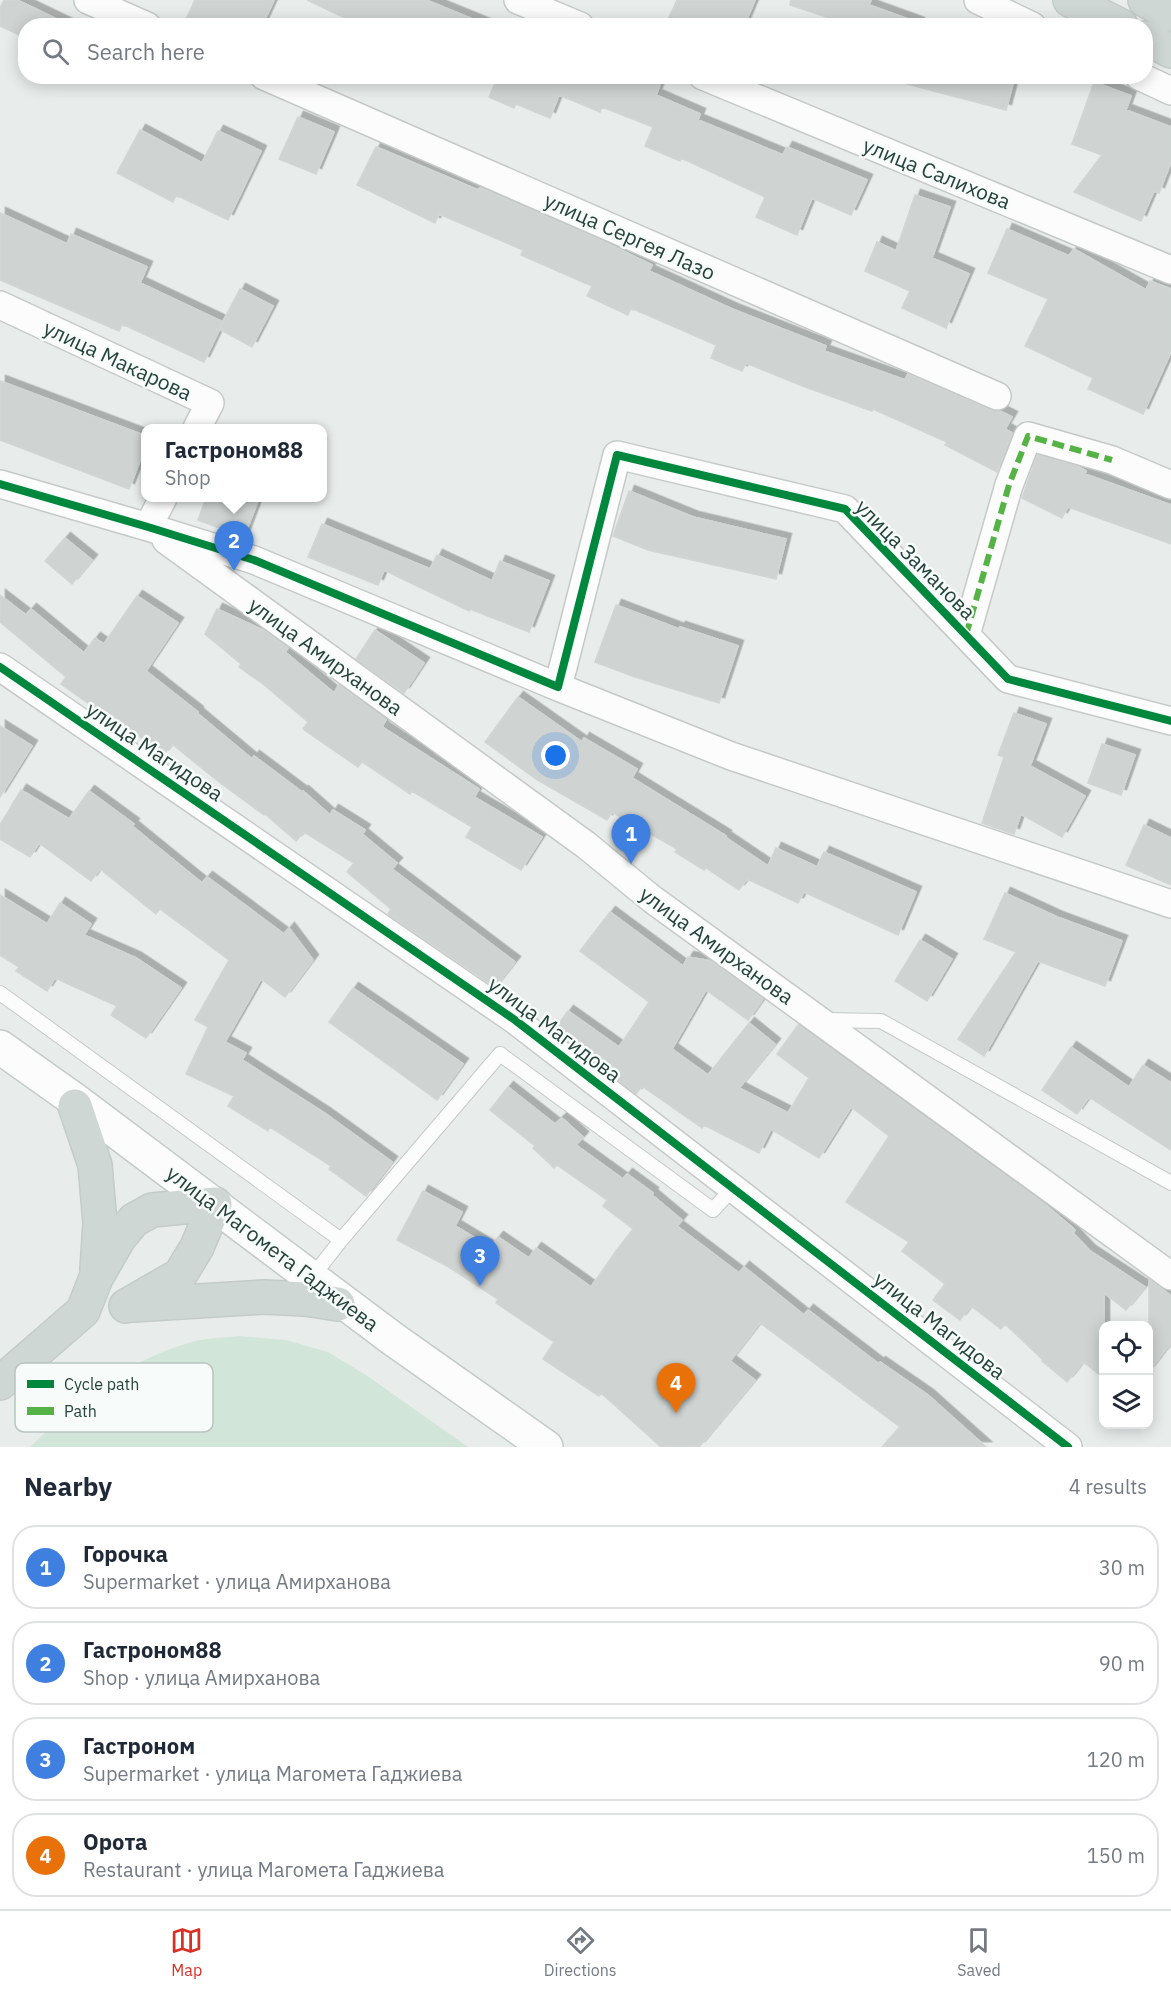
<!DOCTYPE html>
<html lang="en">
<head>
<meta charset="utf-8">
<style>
  body { margin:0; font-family:"IBM Plex Sans",sans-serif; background:#f2f2f3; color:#1f2937 }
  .controls { position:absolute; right:18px; bottom:18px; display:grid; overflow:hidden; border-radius:12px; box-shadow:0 3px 15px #0003 }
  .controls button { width:54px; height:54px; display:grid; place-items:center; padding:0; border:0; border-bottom:2px solid #e0e1e3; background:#fff; color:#1f2937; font:30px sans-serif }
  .you { position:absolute; left:556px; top:756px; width:21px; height:21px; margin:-15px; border:4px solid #fff; border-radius:50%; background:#1a73e8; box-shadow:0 0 0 9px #1a73e833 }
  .badge { display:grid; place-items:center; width:39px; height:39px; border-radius:50%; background:#d93025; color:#fff; font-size:20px; font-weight:700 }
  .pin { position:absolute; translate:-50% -50px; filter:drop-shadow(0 2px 3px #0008) }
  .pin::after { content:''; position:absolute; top:32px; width:21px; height:18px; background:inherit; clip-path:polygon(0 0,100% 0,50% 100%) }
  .popup { position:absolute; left:141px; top:424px; width:186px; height:78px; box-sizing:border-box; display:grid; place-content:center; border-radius:12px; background:#fff; filter:drop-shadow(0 2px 4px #0005); font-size:20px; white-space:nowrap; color:#747a83 }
  .popup b { font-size:22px; color:#1f2937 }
  .popup::after { content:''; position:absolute; left:50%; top:100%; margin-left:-12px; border:12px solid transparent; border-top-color:#fff }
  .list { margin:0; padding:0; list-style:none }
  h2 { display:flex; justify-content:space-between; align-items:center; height:78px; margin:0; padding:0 24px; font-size:26px }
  h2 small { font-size:20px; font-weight:400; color:#747a83 }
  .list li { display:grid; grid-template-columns:39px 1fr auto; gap:18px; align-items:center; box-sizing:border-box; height:84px; margin:0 12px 12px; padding:0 12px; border:2px solid #e0e1e3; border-radius:24px }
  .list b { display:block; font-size:22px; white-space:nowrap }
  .list p { margin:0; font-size:20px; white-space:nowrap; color:#747a83 }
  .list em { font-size:20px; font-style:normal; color:#747a83 }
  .icon { flex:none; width:33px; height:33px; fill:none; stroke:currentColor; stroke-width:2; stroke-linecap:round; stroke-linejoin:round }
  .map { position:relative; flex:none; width:1171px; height:1447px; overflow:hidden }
  .search { position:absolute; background:#fff; box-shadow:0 3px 15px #0003; left:18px; right:18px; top:18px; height:66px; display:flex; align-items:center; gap:15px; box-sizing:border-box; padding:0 21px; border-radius:24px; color:#747a83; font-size:22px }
  .sheet { height:462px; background:#fff }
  nav { display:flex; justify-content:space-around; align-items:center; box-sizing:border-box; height:84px; border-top:2px solid #e0e1e3; background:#fff; font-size:16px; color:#747a83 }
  nav a { display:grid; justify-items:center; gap:3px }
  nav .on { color:#d93025 }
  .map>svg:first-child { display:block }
  .green { fill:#d1e6d8 }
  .building { fill:#cfd4d2; stroke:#d1d6d4; stroke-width:1.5; filter:url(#shadow) }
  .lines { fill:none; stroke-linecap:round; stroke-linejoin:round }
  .service-casing { stroke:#c5cac8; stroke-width:16 }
  .minor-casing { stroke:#c5cac8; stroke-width:30 }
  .secondary-casing { stroke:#c3cbc8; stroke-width:36 }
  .primary-casing { stroke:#c3ccc9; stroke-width:36 }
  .service { stroke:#fcfcfc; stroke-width:14 }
  .minor { stroke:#fcfcfc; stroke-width:27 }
  .secondary { stroke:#fcfcfc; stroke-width:33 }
  .primary { stroke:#cfd7d5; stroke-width:33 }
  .quiet { stroke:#55b346; stroke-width:6; stroke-dasharray:12 6; stroke-linecap:butt }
  .cycleway-casing { stroke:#f7fbf9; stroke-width:11 }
  .cycleway { stroke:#00873e; stroke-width:8 }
  .labels { text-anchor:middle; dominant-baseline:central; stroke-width:5; stroke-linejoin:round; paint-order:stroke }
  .street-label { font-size:21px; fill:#24423a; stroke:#f7fbf9 }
  .key { fill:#f7fbf9; stroke:#b8c4c0; stroke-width:1.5 }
  .key-label { font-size:16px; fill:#24423a }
</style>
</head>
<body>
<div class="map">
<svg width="1171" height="1447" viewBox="0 0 1171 1447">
  <defs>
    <filter id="shadow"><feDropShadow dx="5.5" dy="-5.5" stdDeviation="0" flood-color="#0004"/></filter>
  </defs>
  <rect width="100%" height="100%" fill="#e8edeb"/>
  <path class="green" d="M 239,1336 L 286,1340 L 328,1352 L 366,1375 L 468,1447 L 30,1447 C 75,1405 125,1362 185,1344 C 202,1338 222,1338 239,1336 Z"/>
  <path class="building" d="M 4,0 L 17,0 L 71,26 L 26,26 L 26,38 L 0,26 L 0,8 Z
    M 195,0 L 274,0 L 262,26 L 200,26 L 186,19 Z
    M 307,0 L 426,0 L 487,25 L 362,26 Z
    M 677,0 L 755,0 L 744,26 L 665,26 Z
    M 791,0 L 871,0 L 869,5 L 919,23 L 918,26 L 854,26 L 790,5 Z
    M 498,76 L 646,76 L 661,82 L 656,95 L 700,114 L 698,120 L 783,155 L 787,147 L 867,180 L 851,215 L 812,198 L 797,235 L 756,217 L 765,197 L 681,158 L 680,161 L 645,146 L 653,127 L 602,107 L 600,112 L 559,95 L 550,118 L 516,104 L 514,108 L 489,97 Z
    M 908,76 L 1015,76 L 1006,110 L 907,84 Z
    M 1094,82 L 1131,96 L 1126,110 L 1171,127 L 1171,162 L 1159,193 L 1154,191 L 1141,221 L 1074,192 L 1102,155 L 1072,144 Z
    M 298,117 L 334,132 L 316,174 L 279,159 Z
    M 140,130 L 202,163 L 218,131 L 261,151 L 228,220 L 176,195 L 173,202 L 117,173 Z
    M 376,147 L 478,190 L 480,188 L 596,238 L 652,265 L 649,271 L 732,309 L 826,346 L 824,351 L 905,380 L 908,374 L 991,410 L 1000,411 L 1012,417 L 1005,429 L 1012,433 L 997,472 L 945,445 L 947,442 L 873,409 L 872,411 L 805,387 L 746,363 L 742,371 L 711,358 L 716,345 L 631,308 L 628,315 L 587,296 L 592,286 L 521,255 L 523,250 L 439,214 L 435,223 L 357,185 Z
    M 915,195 L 950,207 L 932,258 L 969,274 L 946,328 L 902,308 L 910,291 L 865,271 L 877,242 L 896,251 Z
    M 0,213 L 67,244 L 71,234 L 147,267 L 140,283 L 223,322 L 204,362 L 122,324 L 119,331 L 0,280 Z
    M 1007,229 L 1069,256 L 1074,249 L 1146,290 L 1150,281 L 1171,289 L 1171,352 L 1143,414 L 1088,389 L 1093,378 L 1025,346 L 1048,299 L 988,273 Z
    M 240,289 L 273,306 L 252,347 L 219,329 Z
    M 0,381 L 146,436 L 146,445 L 129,489 L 0,440 Z
    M 1037,455 L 1077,466 L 1086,471 L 1085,474 L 1171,505 L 1171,544 L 1068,507 L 1062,518 L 1022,498 Z
    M 629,491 L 693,517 L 786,539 L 776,579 L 648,550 L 613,536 Z
    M 206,498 L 259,498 L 244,537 L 198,520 Z
    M 322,524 L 430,569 L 437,555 L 492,581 L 500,561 L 549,581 L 529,632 L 470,609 L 469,611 L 384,570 L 378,585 L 308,557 Z
    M 65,538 L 92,560 L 72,584 L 45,561 Z
    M 0,595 L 26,615 L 31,609 L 84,653 L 95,638 L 104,644 L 137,596 L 178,623 L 146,671 L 198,712 L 197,713 L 252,759 L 254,756 L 302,792 L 303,791 L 330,815 L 333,810 L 365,830 L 362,834 L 397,863 L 392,869 L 515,962 L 495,987 L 388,914 L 391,909 L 347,872 L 354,863 L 304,832 L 296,841 L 265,814 L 264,815 L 219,782 L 172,744 L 163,755 L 105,710 L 102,713 L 61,684 L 66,677 L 0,622 Z
    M 616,605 L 679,629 L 680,627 L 738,646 L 719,703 L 635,677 L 595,662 Z
    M 217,609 L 265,631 L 288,648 L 285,652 L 334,693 L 339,685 L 386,720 L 382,726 L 385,729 L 479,789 L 474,797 L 542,837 L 521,870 L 466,837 L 472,827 L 412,791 L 410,794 L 362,762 L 358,767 L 303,729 L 308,722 L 263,684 L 239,667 L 241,664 L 205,634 Z
    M 375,630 L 424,663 L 404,693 L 356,659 Z
    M 518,697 L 582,742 L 584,738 L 637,769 L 632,778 L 726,836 L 725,837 L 768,866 L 776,848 L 817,867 L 824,852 L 916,892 L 898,935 L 804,892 L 798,903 L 747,879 L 739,890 L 706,868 L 704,870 L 675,852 L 677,849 L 612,812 L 607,820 L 536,779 L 485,742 Z
    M 1014,713 L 1046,724 L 1030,766 L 1085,796 L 1062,837 L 1021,814 L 1014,834 L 982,823 L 1004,757 L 998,755 Z
    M 0,726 L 32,746 L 0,797 Z
    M 1102,744 L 1135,755 L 1121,795 L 1088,783 Z
    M 21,790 L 69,819 L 89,791 L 134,824 L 132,826 L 202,883 L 207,877 L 284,934 L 289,928 L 313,960 L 285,997 L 261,979 L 225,1042 L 246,1053 L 242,1060 L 326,1114 L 392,1162 L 366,1196 L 329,1169 L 331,1166 L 270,1127 L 268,1131 L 228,1106 L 234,1096 L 186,1074 L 208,1027 L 195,1020 L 229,960 L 160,909 L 156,914 L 100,869 L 91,881 L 39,843 L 30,857 L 0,839 L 0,825 Z
    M 1144,825 L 1171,838 L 1171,885 L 1126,865 Z
    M 1005,893 L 1057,917 L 1122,941 L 1105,986 L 1038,961 L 984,1056 L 958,1039 L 1016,952 L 984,939 Z
    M 0,895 L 47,924 L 60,903 L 91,924 L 84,935 L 136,958 L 181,988 L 146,1038 L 111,1015 L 117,1006 L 55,978 L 47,991 L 16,971 L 19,967 L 0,955 Z
    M 610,912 L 683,966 L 688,957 L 711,961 L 763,999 L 748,1020 L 706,990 L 672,1049 L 708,1075 L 749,1023 L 775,1044 L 739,1088 L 788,1113 L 809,1078 L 777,1054 L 798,1025 L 1047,1206 L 1075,1230 L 1073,1233 L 1090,1251 L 1145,1287 L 1126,1310 L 1104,1293 L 1104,1378 L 1083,1362 L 1067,1382 L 1042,1361 L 1043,1360 L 1005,1324 L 1001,1329 L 971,1306 L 960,1320 L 933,1300 L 945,1284 L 902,1251 L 909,1242 L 846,1202 L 889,1136 L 851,1107 L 819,1158 L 771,1129 L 759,1153 L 704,1125 L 702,1128 L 642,1086 L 636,1094 L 554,1030 L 568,1011 L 619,1047 L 649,1002 L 580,951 Z
    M 920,940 L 952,959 L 927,1001 L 895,981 Z
    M 353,988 L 463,1064 L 437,1100 L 329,1022 Z
    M 1071,1047 L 1129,1087 L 1143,1065 L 1171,1083 L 1171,1150 L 1089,1097 L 1077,1114 L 1042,1090 Z
    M 508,1087 L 555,1124 L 562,1118 L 583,1137 L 576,1145 L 623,1179 L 627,1174 L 653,1193 L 652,1195 L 682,1220 L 677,1226 L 739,1273 L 744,1267 L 804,1315 L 808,1310 L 879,1364 L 880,1362 L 928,1395 L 986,1447 L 882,1447 L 900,1427 L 760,1323 L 730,1361 L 755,1380 L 699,1447 L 661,1447 L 601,1393 L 599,1396 L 543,1359 L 554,1342 L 496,1303 L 498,1299 L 447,1266 L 397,1240 L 423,1191 L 462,1212 L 455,1226 L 490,1247 L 498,1237 L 529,1258 L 536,1248 L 591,1287 L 616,1251 L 633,1229 L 603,1206 L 607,1200 L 557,1165 L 554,1168 L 533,1148 L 535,1146 L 490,1110 Z
    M 1149,1279 L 1171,1296 L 1171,1343 L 1149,1371 Z"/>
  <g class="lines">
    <g class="service-casing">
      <path id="service" d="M 0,993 L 341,1240
        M 824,1020 L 881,1021 L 1171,1183
        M 312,1277 L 341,1240 L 500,1054 L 713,1210 L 733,1188"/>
    </g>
    <g class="minor-casing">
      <path id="minor" d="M 88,0 L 147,26
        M 518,0 L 580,26
        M 978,0 L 1032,26
        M 264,76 L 997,396
        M 703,76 L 1171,270
        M 1139,76 L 1171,91
        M 0,305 L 210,403 L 197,428
        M 0,484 L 148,527 L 254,560 L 558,687 L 617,455 L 845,509 L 1008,679 L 1171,721
        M 148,527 L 163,498
        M 166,540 L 586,845 L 652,899 L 1171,1276
        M 966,635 L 1009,485 L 1028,436 L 1112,460 L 1171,485
        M 0,667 L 515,1020 L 1068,1447
        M 558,687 L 731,756 L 1171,904"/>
    </g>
    <g class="secondary-casing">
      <path id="secondary" d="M 0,1047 L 76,1101 L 393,1339 L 546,1447"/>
    </g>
    <g class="primary-casing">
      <path id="primary" d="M 1070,0 L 1121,26
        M 1145,0 L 1171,14
        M 1146,38 L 1171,51
        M 75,1106 L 95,1165 L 100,1223 L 97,1269
        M 133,1305 L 264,1297 L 305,1299 L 338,1304
        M 0,1383 L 83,1311 L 96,1278 L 119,1238 L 134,1220 L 152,1210 L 215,1204 L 197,1247 L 180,1275 L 126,1306"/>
    </g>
    <use href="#service" class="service"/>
    <use href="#minor" class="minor"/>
    <use href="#secondary" class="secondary"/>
    <use href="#primary" class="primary"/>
    <path class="quiet" d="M 966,635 L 1009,485 L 1028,436 L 1112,460"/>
    <g class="cycleway-casing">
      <path id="cycleway" d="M 0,484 L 148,527 L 254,560 L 558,687 L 617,455 L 845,509 L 1008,679 L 1171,721
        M 0,667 L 515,1020 L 1068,1447"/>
    </g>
    <use href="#cycleway" class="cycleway"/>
  </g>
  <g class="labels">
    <g class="street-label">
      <text transform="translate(937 173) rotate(22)">улица Салихова</text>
      <text transform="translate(630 236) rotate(24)">улица Сергея Лазо</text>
      <text transform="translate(118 360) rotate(25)">улица Макарова</text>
      <text transform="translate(916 559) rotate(45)">улица Заманова</text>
      <text transform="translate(326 656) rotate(36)">улица Амирханова</text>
      <text transform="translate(155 751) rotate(34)">улица Магидова</text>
      <text transform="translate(717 945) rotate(36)">улица Амирханова</text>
      <text transform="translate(555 1029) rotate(37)">улица Магидова</text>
      <text transform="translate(273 1248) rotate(37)">улица Магомета Гаджиева</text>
      <text transform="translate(940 1325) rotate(38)">улица Магидова</text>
    </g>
  </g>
  <rect x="15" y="1363" width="198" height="69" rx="9" class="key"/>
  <rect x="27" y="1380" width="27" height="8" fill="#00873e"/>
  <rect x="27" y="1407" width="27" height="8" fill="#55b346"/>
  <g class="key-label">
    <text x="64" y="1390">Cycle path</text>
    <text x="64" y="1417">Path</text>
  </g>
</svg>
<div class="controls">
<button><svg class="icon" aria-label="locate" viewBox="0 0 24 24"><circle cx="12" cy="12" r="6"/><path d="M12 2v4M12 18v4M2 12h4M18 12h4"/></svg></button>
<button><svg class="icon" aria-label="layers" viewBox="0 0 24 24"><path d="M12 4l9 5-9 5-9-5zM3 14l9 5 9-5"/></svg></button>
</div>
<div class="you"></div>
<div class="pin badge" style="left:631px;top:864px;background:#3f7fe0">1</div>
<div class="pin badge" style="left:234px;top:571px;background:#3f7fe0">2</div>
<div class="popup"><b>Гастроном88</b>Shop</div>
<div class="pin badge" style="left:480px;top:1286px;background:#3f7fe0">3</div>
<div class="pin badge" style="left:676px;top:1413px;background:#e8710a">4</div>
<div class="search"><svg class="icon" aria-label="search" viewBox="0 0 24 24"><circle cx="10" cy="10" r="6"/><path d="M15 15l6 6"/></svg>Search here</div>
</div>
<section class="sheet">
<h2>Nearby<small>4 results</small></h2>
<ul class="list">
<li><span class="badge" style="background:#3f7fe0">1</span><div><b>Горочка</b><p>Supermarket · улица Амирханова</p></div><em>30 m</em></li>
<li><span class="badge" style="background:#3f7fe0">2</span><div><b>Гастроном88</b><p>Shop · улица Амирханова</p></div><em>90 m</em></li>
<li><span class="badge" style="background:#3f7fe0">3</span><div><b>Гастроном</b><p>Supermarket · улица Магомета Гаджиева</p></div><em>120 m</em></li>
<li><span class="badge" style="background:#e8710a">4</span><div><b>Орота</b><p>Restaurant · улица Магомета Гаджиева</p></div><em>150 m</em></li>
</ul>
</section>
<nav>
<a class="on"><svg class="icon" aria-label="map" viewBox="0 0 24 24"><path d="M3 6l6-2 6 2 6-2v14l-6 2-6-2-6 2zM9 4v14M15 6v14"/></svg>Map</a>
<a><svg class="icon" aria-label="directions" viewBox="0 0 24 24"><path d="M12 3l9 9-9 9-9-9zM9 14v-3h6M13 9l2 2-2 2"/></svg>Directions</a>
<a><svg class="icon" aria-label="saved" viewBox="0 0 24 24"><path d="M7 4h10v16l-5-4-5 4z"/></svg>Saved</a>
</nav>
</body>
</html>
